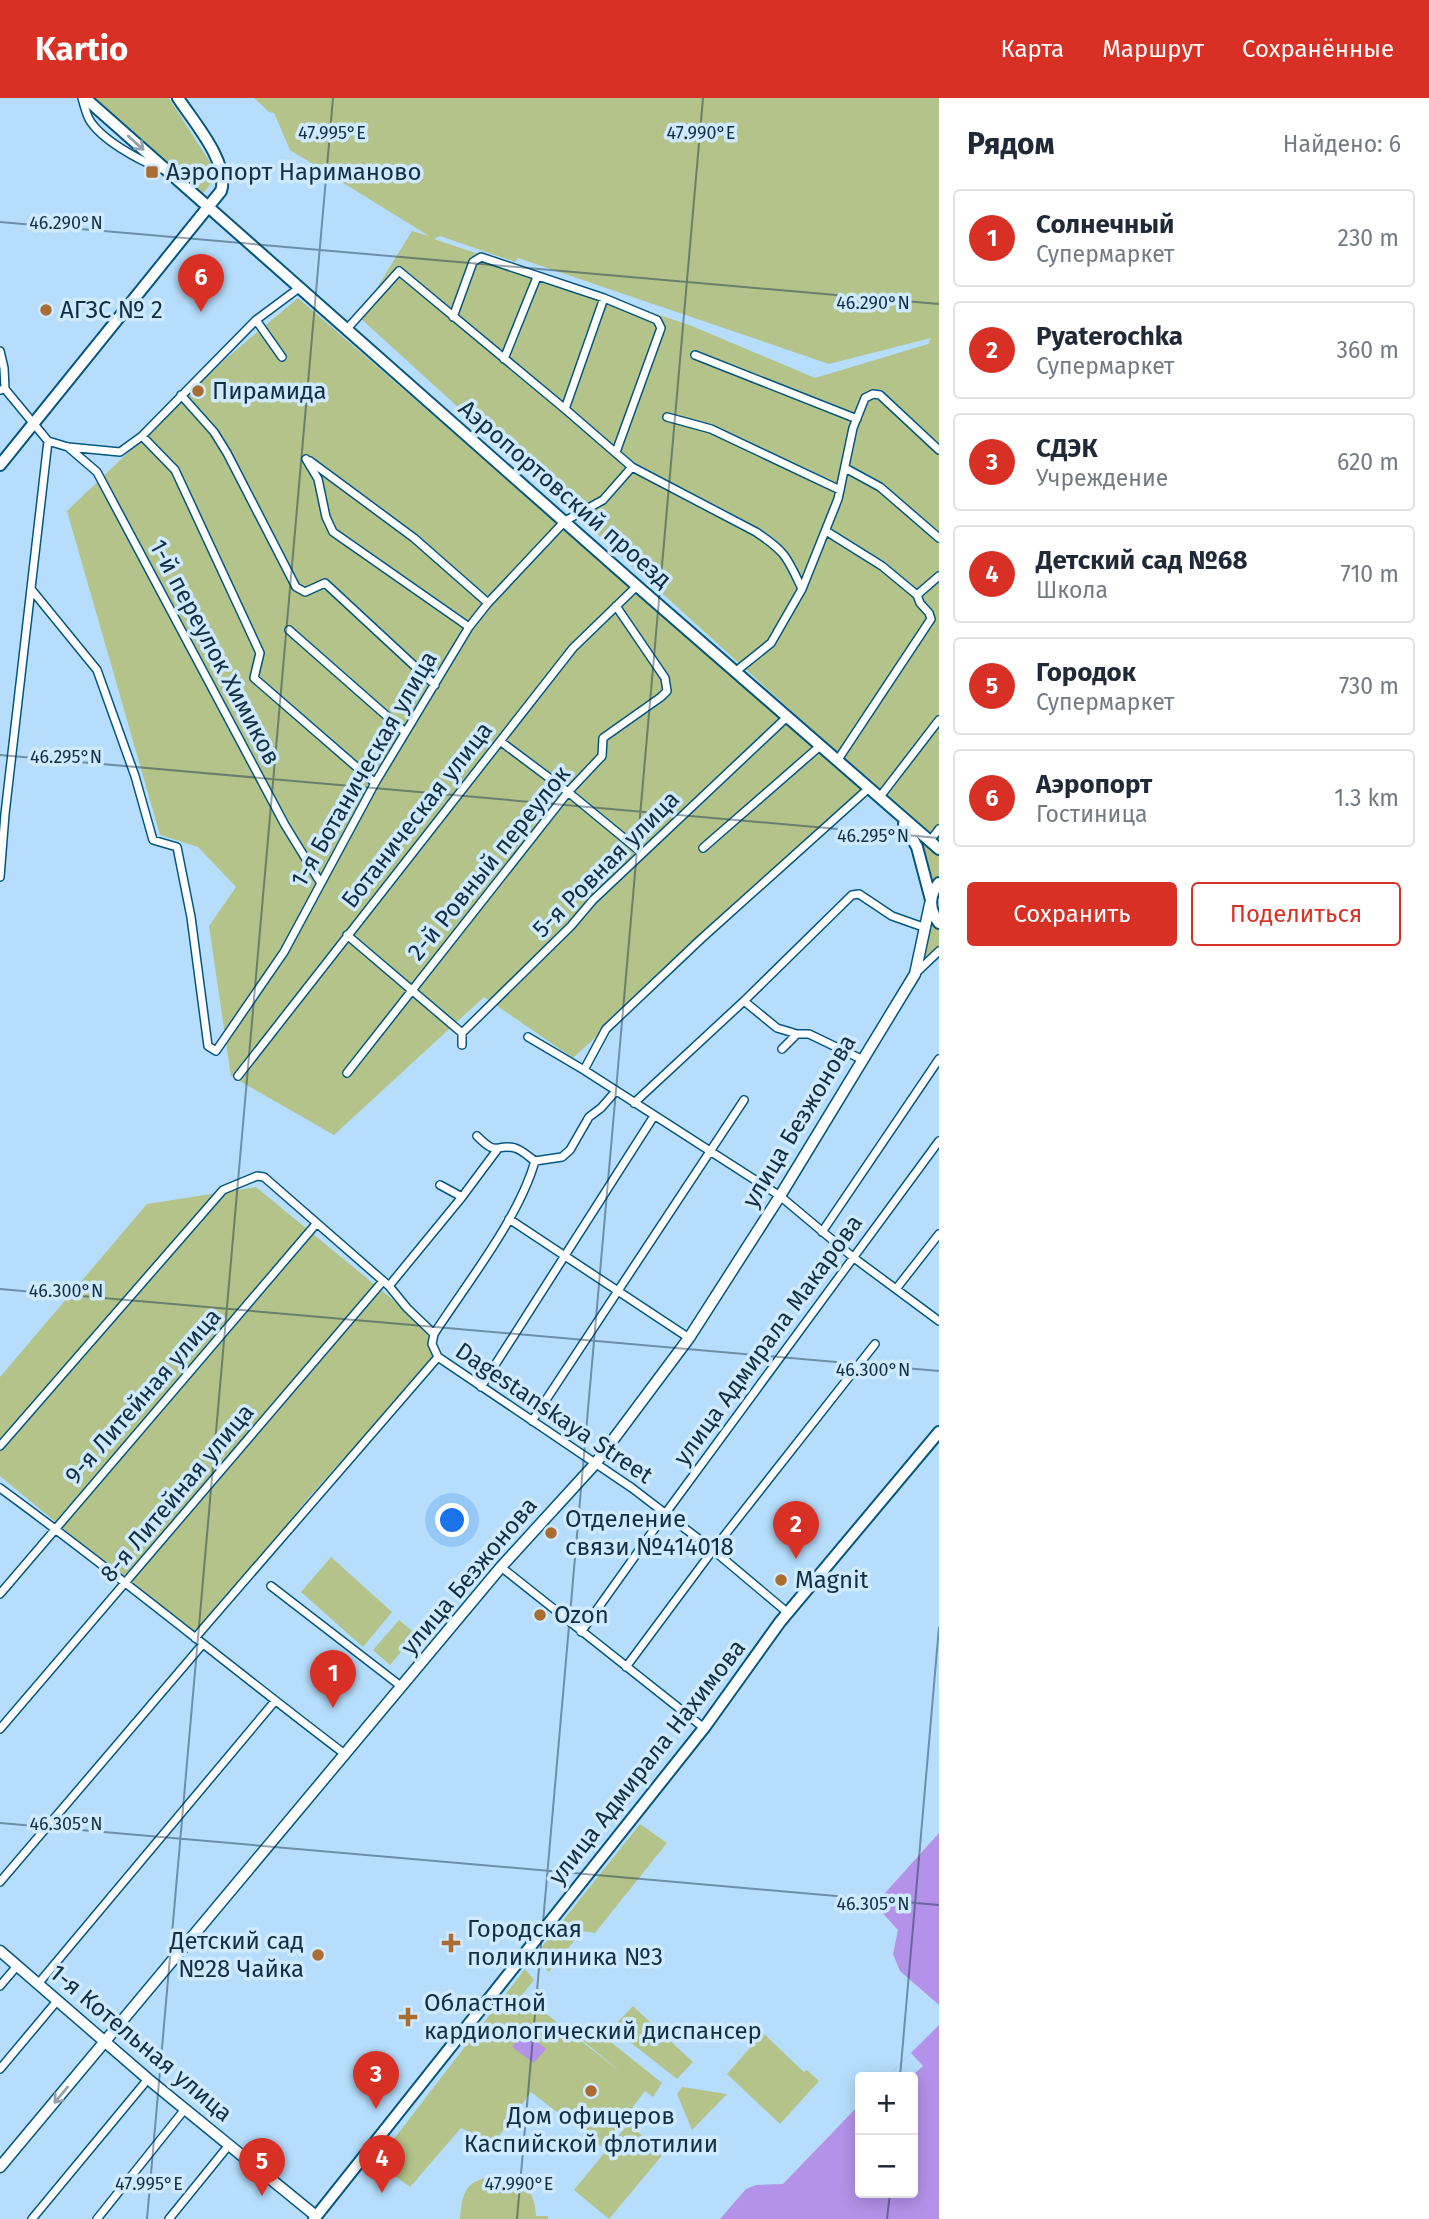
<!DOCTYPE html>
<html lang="ru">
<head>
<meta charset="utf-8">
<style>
  body { margin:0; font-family:"Fira Sans",sans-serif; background:#f6f6f7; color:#1f2937 }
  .controls { position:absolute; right:21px; bottom:21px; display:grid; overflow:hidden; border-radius:7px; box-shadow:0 4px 18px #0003 }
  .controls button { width:63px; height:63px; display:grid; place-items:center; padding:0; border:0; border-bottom:2px solid #e0e1e3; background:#fff; color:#1f2937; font:35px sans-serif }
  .you { position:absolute; left:453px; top:1423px; width:24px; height:24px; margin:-18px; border:5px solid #fff; border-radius:50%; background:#1a73e8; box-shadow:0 0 0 10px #1a73e833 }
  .badge { display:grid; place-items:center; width:46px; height:46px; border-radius:50%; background:#d93025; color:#fff; font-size:23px; font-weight:700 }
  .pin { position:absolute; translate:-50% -58px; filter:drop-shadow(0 2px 4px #0008) }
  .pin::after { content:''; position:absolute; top:37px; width:24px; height:21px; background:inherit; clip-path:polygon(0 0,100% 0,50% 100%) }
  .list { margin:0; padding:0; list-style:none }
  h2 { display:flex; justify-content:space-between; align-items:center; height:91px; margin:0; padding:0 28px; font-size:30px }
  h2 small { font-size:23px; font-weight:400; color:#747a83 }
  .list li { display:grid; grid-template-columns:46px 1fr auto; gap:21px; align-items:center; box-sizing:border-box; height:98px; margin:0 14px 14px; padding:0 14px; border:2px solid #e0e1e3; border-radius:7px }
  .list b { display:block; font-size:26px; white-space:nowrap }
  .list p { margin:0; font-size:23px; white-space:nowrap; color:#747a83 }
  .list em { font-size:23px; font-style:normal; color:#747a83 }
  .actions { display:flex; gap:14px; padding:21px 28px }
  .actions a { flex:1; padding:16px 0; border:2px solid #d93025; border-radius:7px; text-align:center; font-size:24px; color:#d93025 }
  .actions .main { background:#d93025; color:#fff }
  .map { position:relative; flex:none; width:939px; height:2121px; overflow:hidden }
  header { display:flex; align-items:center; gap:42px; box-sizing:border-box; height:98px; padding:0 35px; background:#d93025; color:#fff }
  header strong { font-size:33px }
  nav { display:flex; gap:38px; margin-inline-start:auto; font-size:24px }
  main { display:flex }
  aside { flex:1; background:#fff }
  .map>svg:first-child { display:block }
  .green { fill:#b3c38a; fill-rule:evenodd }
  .water { fill:#b492e9 }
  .pier { fill:#b6defc }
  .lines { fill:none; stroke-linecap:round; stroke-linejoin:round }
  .minor-casing { stroke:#045681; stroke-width:10 }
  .tertiary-casing { stroke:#045681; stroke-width:13 }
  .secondary-casing { stroke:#045681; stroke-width:14 }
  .minor { stroke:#fff; stroke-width:7 }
  .tertiary { stroke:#fff; stroke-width:10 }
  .secondary { stroke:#fff; stroke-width:10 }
  .oneway { stroke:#94a1aa }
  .ticks { fill:none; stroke:#122f42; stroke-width:2; stroke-opacity:0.45 }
  .poi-dot { fill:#aa6c31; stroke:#cfe9fe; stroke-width:2.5 }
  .labels { text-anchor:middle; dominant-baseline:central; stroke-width:7; stroke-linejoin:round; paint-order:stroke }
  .poi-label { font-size:24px; fill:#122f42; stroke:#cfe9fe; text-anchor:start }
  .street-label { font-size:24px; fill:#122f42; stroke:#cfe9fe }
  .ticks-label { font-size:18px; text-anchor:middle; fill:#122f42; stroke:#cfe9fe; stroke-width:7; stroke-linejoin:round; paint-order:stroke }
</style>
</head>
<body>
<header>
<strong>Kartio</strong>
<nav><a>Карта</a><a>Маршрут</a><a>Сохранённые</a></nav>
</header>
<main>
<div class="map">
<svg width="939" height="2121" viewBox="0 0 939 2121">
  <rect width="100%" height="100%" fill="#b6defc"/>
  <path class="green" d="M 91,0 L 169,0 L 213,69 L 212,84 L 202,97 Z
    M 254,0 L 939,0 L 939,741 L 899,711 L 359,219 L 412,133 L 429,138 L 290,52 L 274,15 L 269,14 ZM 440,138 L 515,164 L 518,160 L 829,266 L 931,240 L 928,246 L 815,280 L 692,228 L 434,141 Z
    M 298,200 L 866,692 L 573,960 L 484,899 L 334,1037 L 231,978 L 209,828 L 236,789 L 198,749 L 160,737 L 67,413 L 230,257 Z
    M 917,739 L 939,758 L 939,777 L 932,784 Z
    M 931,826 L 939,833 L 939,849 L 925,862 L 922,861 Z
    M 256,1089 L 426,1229 L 433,1261 L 309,1399 L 195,1540 L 0,1378 L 0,1279 L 147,1106 Z
    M 331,1459 L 392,1514 L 363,1549 L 301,1494 Z
    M 399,1522 L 416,1536 L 390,1567 L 373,1552 Z
    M 640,1726 L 667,1745 L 595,1835 L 582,1833 L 549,1874 L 533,1860 Z
    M 525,1871 L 534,1882 L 522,1897 L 622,1975 L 576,1937 L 587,1925 L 662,1985 L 653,1999 L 645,1993 L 602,2049 L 531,1994 L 494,2045 L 461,2030 L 410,2089 L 376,2064 Z
    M 633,1908 L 693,1964 L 677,1981 L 612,1930 Z
    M 763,1935 L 804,1974 L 807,1972 L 819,1983 L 780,2026 L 727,1976 Z
    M 682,1989 L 727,1996 L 692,2032 L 677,1996 Z
    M 628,2026 L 664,2055 L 609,2121 L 574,2092 Z
    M 498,2078 C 523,2083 535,2091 536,2118 L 548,2118 L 548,2121 L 460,2121 C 462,2092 467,2081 498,2078 Z"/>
  <path class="water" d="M 939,1735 L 939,1907 L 900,1873 L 893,1856 L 898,1832 L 877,1809 L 877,1804 Z
    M 939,1927 L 939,2121 L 720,2121 L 746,2091 L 756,2087 L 783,2086 L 860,2006 L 860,2095 L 913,2095 L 913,1979 L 887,1979 Z
    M 523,1933 L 546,1951 L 534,1965 L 512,1949 Z"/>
  <path class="pier" d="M 911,1955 L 923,1968 L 911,1979 L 887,1979 Z"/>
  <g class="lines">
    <g class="minor-casing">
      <path id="minor" d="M 82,0 C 84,7 86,15 89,21 C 101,42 139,62 161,71
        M 453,219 L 473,164 L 481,159 L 604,200 L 657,222 L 661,230 L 616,354
        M 256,222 L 282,259
        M 0,253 L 4,270 L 5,291
        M 695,257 L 857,321
        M 504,261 L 537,179
        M 0,292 L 5,291 L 48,343 L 5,716 L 0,779
        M 181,297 L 214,334 L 227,355 L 296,489 L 305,494 L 325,485 L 435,587
        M 565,311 L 604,200
        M 667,319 L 711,331 L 840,392
        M 142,338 L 175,372 L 260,555 L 254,580 L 375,685
        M 48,343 L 68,349 L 120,354 L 142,338 L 256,222 L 299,190
        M 68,349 L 97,374 L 285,727 L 320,784
        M 306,361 L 318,381 L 326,419 L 333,434 L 469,529
        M 310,363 L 414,440 L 488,505
        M 632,369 L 756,434 C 786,454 787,459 802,491
        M 845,370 L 880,389 L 939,440
        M 826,433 L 882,468 L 917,497 L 920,505 L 929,515 L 931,521 L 837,663
        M 31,491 L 97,572 L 135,678 L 153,742 L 177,749 L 191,819 L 208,948 L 216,953 L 284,854 L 375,685 L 469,529 L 488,505 L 565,423 L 603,402 L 632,369 L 565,311 L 399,173 L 346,232
        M 917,497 L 939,478
        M 289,532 L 405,634
        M 735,574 L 771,545 L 802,491 L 838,401 L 853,330 L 865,300 L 873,296 L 880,297 L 939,352
        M 500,643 L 568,694 L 642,755
        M 879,700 L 939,622
        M 930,743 L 939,731
        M 703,750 L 820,648
        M 347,837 L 462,935
        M 916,875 L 939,853
        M 744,903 L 777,930 L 797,936
        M 528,939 L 584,972 L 780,1098 L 854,1160 L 939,1223
        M 462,947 L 462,935 L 571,828 L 593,802 L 787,619
        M 782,951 L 797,936 L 809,936 L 861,961
        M 584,972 L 606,931 L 701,841 L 869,690
        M 347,975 L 568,694 L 602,658 L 603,640 L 661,599 L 667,593 L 665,580 L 616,508
        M 238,978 L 573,550 L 637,488
        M 634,1005 L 744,903 L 852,797 L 859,796 L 892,818 L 926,830
        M 477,1038 C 499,1060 494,1045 515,1050 C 522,1052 529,1059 535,1063
        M 440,1087 L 462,1099
        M 509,1121 L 689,1240
        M 822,1134 L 939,961
        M 389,1188 L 462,1099 L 497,1052
        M 896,1191 L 939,1136
        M 434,1236 C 467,1185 519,1120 535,1063 L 562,1059 L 570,1052 L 589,1019 L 601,1010 L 615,994
        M 481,1289 L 654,1018
        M 532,1323 L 744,1002
        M 0,1348 L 223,1092 L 257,1078 L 264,1079 L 389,1188 L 407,1210 L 434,1236 L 432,1246 L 438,1259 L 632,1390 L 713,1452 L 788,1515
        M 0,1390 C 118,1476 230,1569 346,1657
        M 501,1469 L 704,1630
        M 271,1488 L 402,1589
        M 0,1496 L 316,1126
        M 581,1534 L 665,1416 L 939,1043
        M 195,1540 L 438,1259
        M 626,1569 L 713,1452 L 875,1246
        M 0,1631 L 383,1183
        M 0,1784 L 202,1547
        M 38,1886 L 275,1603
        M 0,1888 L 17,1868
        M 0,1971 L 57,1903
        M 32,2121 L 148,1981
        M 97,2121 L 185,2011
        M 169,2121 L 229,2047"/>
    </g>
    <g class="tertiary-casing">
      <path id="tertiary" d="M 0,1853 L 148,1981 L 316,2118
        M 0,2069 L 501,1469 L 595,1366 L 689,1240 L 780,1098 L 915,876 L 930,806"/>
    </g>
    <g class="secondary-casing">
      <path id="secondary" d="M 85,0 L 637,488 L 939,751
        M 0,367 L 221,93 C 230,65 193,23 178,0
        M 904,726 L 917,749 L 931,802
        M 939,785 C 928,798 929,812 939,825
        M 314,2121 L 704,1630 L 780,1524 L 939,1334"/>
    </g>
    <use href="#minor" class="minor"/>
    <use href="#tertiary" class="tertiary"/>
    <use href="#secondary" class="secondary"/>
  </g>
  <defs><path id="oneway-shaft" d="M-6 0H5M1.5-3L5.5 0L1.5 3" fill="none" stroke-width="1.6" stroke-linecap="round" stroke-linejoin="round" transform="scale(1.75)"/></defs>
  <g class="oneway">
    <use href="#oneway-shaft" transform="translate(136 45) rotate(42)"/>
    <use href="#oneway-shaft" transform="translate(61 1997) rotate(130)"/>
  </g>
  <path class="ticks" d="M 0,124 L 939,206M 0,657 L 939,740M 0,1191 L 939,1273M 0,1725 L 939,1807M 900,1979 L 939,1529M 147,2121 L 333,0M 517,2121 L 703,0M 887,2121 L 890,2095"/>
  <g class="poi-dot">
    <rect x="145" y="67" width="14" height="14" rx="3.5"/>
    <circle cx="46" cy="212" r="7"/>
    <circle cx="198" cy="293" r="7"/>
    <circle cx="551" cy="1435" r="7"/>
    <circle cx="781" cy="1482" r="7"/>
    <circle cx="540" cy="1517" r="7"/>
    <path d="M447.5 1834.5h7v7h7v7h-7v7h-7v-7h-7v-7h7z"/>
    <circle cx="318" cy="1857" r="7"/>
    <path d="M404.5 1908.5h7v7h7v7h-7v7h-7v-7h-7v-7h7z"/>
    <circle cx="591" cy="1993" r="7"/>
  </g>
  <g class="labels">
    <g class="poi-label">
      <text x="166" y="74">Аэропорт Нариманово</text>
      <text x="60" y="212">АГЗС № 2</text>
      <text x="212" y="293">Пирамида</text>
      <text x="565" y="1421">Отделение<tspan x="565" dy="28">связи №414018</tspan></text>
      <text x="795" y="1482">Magnit</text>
      <text x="554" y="1517">Ozon</text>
      <text x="467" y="1831">Городская<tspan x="467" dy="28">поликлиника №3</tspan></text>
      <text x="304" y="1843" text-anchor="end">Детский сад<tspan x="304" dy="28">№28 Чайка</tspan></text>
      <text x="424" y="1905">Областной<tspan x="424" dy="28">кардиологический диспансер</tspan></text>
      <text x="591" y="2018" text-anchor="middle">Дом офицеров<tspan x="591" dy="28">Каспийской флотилии</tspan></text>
    </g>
    <g class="street-label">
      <text transform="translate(565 396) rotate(41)">Аэропортовский проезд</text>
      <text transform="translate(215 554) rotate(62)">1-й переулок Химиков</text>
      <text transform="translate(364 671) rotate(-60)">1-я Ботаническая улица</text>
      <text transform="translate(417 717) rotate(-52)">Ботаническая улица</text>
      <text transform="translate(489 765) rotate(-51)">2-й Ровный переулок</text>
      <text transform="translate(606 766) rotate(-45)">5-я Ровная улица</text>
      <text transform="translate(799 1023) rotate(-59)">улица Безжонова</text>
      <text transform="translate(768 1242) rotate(-54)">улица Адмирала Макарова</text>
      <text transform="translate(143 1298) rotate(-49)">9-я Литейная улица</text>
      <text transform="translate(554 1315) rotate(34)">Dagestanskaya Street</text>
      <text transform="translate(177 1395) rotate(-50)">8-я Литейная улица</text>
      <text transform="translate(469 1478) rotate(-50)">улица Безжонова</text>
      <text transform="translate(647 1664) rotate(-52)">улица Адмирала Нахимова</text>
      <text transform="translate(141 1945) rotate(40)">1-я Котельная улица</text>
    </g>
  </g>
  <g class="ticks-label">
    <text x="332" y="41">47.995°E</text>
    <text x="701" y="41">47.990°E</text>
    <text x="66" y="131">46.290°N</text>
    <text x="873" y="211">46.290°N</text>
    <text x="66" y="665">46.295°N</text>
    <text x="873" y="744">46.295°N</text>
    <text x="66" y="1199">46.300°N</text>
    <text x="873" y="1278">46.300°N</text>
    <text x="66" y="1732">46.305°N</text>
    <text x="873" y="1812">46.305°N</text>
    <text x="149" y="2092">47.995°E</text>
    <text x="519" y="2092">47.990°E</text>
  </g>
</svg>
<div class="controls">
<button>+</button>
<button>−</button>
</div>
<div class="you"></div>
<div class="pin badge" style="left:333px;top:1610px">1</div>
<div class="pin badge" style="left:796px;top:1461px">2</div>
<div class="pin badge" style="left:376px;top:2011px">3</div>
<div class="pin badge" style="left:382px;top:2095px">4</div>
<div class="pin badge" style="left:262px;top:2098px">5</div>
<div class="pin badge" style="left:201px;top:214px">6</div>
</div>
<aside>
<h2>Рядом<small>Найдено: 6</small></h2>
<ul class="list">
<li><span class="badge">1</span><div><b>Солнечный</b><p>Супермаркет</p></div><em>230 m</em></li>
<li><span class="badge">2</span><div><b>Pyaterochka</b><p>Супермаркет</p></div><em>360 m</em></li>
<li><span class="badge">3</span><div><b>СДЭК</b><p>Учреждение</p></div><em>620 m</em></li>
<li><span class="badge">4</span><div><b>Детский сад №68</b><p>Школа</p></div><em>710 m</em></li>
<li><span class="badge">5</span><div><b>Городок</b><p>Супермаркет</p></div><em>730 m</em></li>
<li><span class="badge">6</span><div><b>Аэропорт</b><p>Гостиница</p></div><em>1.3 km</em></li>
</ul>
<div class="actions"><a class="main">Сохранить</a><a>Поделиться</a></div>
</aside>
</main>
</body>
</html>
